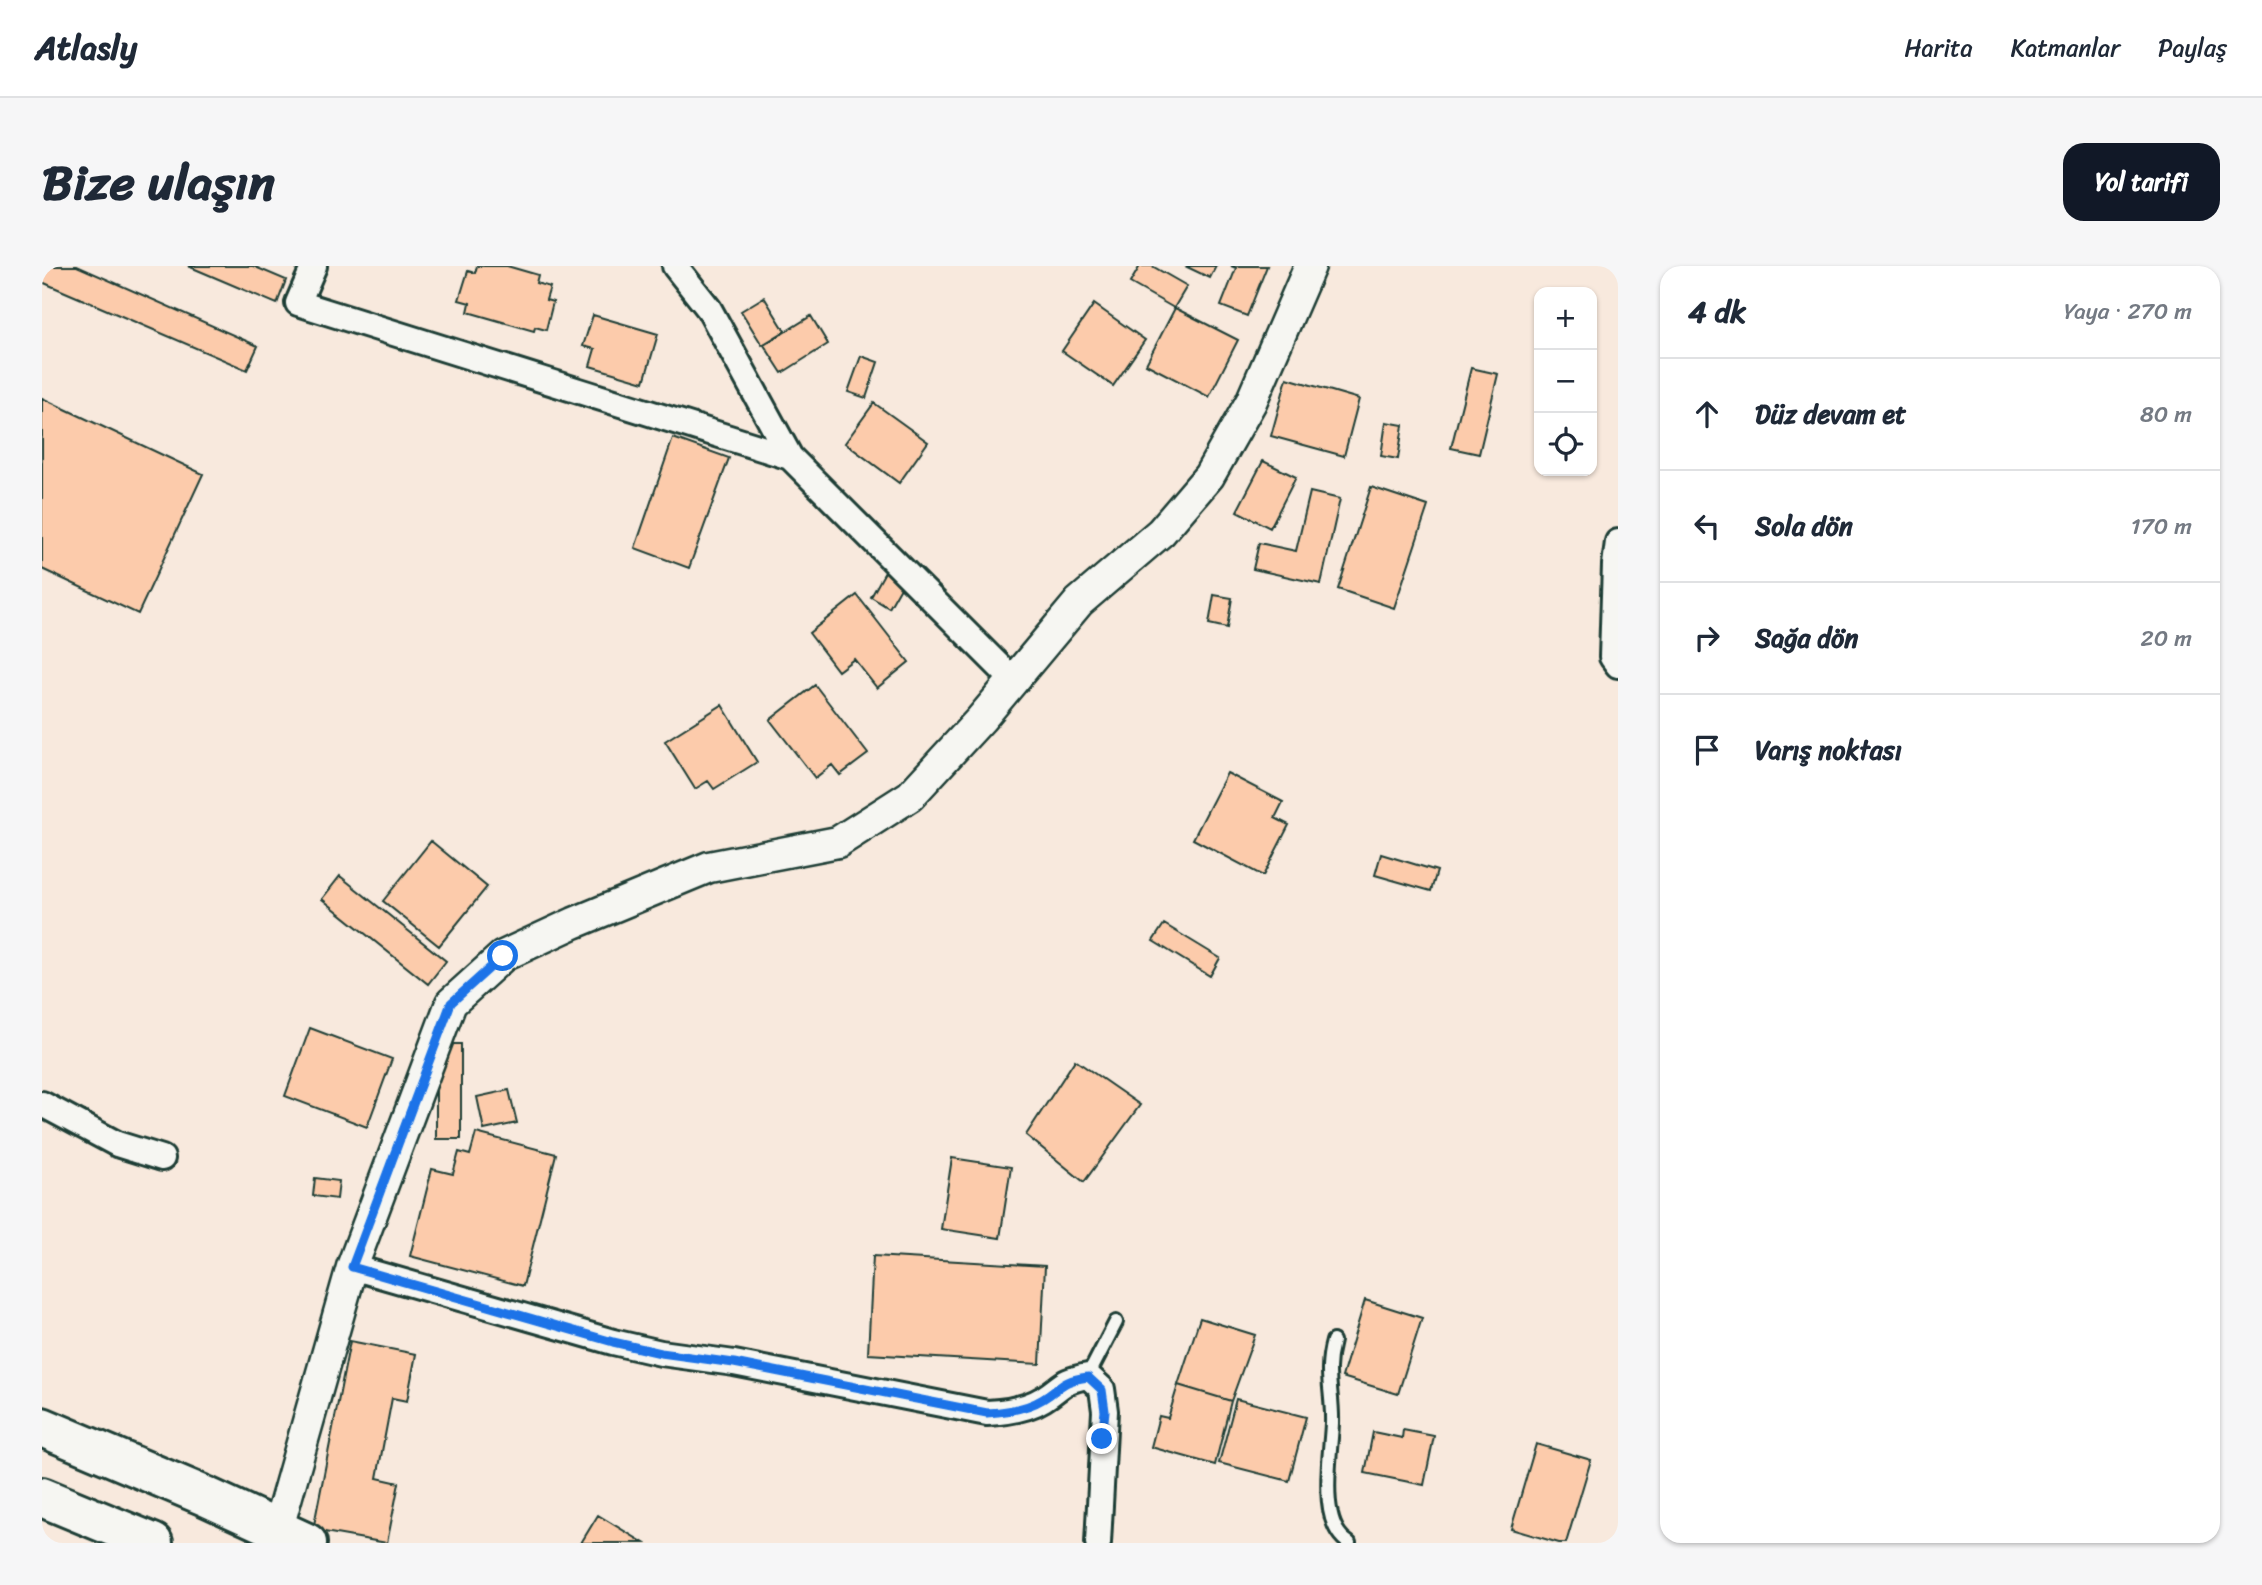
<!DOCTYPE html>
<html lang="tr">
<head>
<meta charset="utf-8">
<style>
  body { margin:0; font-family:Sriracha,sans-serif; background:#f6f6f7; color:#1f2937 }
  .controls { position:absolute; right:21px; top:21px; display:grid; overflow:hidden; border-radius:14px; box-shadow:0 2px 5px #0004 }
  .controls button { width:63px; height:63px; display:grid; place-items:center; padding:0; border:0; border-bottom:2px solid #e0e1e3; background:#fff; color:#1f2937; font:35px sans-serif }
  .stop { position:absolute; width:21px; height:21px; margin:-16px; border:5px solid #1a73e8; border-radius:50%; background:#fff }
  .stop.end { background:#1a73e8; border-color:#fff; box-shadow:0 2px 7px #0008 }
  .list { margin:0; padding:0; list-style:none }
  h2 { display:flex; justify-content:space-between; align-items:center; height:91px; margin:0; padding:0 28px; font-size:30px }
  h2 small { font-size:23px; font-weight:400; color:#747a83 }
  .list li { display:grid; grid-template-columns:46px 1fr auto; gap:21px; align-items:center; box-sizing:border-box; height:112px; padding:0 28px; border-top:2px solid #e0e1e3 }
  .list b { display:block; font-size:26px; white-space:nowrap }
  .list em { font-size:23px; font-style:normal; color:#747a83 }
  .icon { flex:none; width:38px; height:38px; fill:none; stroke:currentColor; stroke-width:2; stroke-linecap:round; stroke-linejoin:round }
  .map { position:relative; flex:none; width:1576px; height:1277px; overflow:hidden; border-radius:21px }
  header { display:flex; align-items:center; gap:42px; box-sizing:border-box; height:98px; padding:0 35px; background:#fff; border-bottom:2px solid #e0e1e3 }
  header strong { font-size:33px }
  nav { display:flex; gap:38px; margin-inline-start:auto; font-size:24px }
  .intro { display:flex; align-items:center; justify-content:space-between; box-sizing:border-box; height:168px; padding:0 42px }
  h1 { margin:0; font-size:49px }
  .button { padding:18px 32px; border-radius:21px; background:#111827; color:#fff; font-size:24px; font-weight:700 }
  main { display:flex; gap:42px; padding:0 42px }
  aside { flex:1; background:#fff; border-radius:21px; box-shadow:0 2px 5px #0004 }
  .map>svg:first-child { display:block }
  .building { fill:#fccbab; stroke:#1f3d34; stroke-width:2 }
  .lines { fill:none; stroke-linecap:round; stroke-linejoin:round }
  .service-casing { stroke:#1f3d34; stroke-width:18 }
  .minor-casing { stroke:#1f3d34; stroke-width:30 }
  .tertiary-casing { stroke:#1f3d34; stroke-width:35 }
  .trunk-casing { stroke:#1f3d34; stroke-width:44 }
  .service { stroke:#f6f6f2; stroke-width:12 }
  .minor { stroke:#f6f6f2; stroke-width:24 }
  .tertiary { stroke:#f6f6f2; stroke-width:30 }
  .trunk { stroke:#f6f6f2; stroke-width:38 }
  .route { stroke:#1a73e8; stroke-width:9 }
</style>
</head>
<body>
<header>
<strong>Atlasly</strong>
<nav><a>Harita</a><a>Katmanlar</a><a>Paylaş</a></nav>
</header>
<div class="intro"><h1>Bize ulaşın</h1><a class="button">Yol tarifi</a></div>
<main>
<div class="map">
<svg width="1576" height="1277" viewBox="0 0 1576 1277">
  <rect width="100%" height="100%" fill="#f8e9dd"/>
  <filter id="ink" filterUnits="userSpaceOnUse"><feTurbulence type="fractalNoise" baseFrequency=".0143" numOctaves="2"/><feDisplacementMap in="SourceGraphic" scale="14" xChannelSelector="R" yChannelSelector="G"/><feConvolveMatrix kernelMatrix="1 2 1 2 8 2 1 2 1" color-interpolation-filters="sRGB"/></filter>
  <g filter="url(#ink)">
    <path class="building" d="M 0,0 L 35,0 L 216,80 L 205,104 L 0,16 Z
      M 146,0 L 211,0 L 244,14 L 235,38 Z
      M 435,0 L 465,0 L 496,9 L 494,17 L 508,21 L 504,34 L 511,36 L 504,64 L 493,61 L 492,65 L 426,46 L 428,37 L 417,34 L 426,5 L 433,7 Z
      M 1098,0 L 1110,0 L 1145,20 L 1132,42 L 1088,17 Z
      M 1143,0 L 1174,0 L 1168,12 Z
      M 1189,0 L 1225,0 L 1205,50 L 1179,40 L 1194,2 Z
      M 722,31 L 743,65 L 720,79 L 699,45 Z
      M 1052,38 L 1103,74 L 1071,120 L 1020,85 Z
      M 1133,42 L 1196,74 L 1167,131 L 1104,98 Z
      M 551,49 L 616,68 L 602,116 L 548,100 L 553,83 L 541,80 Z
      M 769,50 L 786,78 L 740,107 L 722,79 Z
      M 819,90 L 836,96 L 824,132 L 806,126 Z
      M 1429,102 L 1456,108 L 1437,188 L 1409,182 Z
      M 1245,112 L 1317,133 L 1302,190 L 1229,170 Z
      M 0,132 L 161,208 L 96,348 L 0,303 Z
      M 832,137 L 886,176 L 857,217 L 803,177 Z
      M 1344,156 L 1361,159 L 1356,193 L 1339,190 Z
      M 631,172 L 687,192 L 647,302 L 593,282 Z
      M 1221,195 L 1254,211 L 1228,262 L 1195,245 Z
      M 1329,221 L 1386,240 L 1352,342 L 1296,323 Z
      M 1268,226 L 1298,233 L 1279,318 L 1211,303 L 1217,277 L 1254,285 Z
      M 844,304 L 863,314 L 847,342 L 829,331 Z
      M 815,329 L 867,396 L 835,422 L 812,393 L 796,405 L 767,367 Z
      M 1172,329 L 1190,332 L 1185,362 L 1167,358 Z
      M 773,419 L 826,488 L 798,509 L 790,499 L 773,512 L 728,454 Z
      M 680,439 L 715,496 L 672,523 L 666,515 L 653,523 L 623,475 Z
      M 1185,507 L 1241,536 L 1233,552 L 1247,559 L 1221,610 L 1151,573 Z
      M 389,575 L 445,621 L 397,680 L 341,635 Z
      M 1339,588 L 1395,605 L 1389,625 L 1333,609 Z
      M 298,610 L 404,695 L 386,718 L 280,633 Z
      M 1122,658 L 1178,692 L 1168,710 L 1111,675 Z
      M 268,762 L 350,793 L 325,861 L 243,830 Z
      M 394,778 L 419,778 L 419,873 L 394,873 Z
      M 1033,794 L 1098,839 L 1042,916 L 984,869 Z
      M 467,824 L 475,857 L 442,864 L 435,831 Z
      M 434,867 L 514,888 L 481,1020 L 368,990 L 390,903 L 411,908 L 417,886 L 428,889 Z
      M 910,892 L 969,901 L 958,972 L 899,963 Z
      M 273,912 L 297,915 L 295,933 L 271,930 Z
      M 831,990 L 1003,1000 L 998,1098 L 826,1088 Z
      M 1323,1034 L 1380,1052 L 1356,1128 L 1300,1111 Z
      M 1158,1052 L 1213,1069 L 1189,1135 L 1136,1119 Z
      M 308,1075 L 374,1088 L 365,1135 L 350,1132 L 335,1212 L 357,1217 L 345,1277 L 271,1264 Z
      M 1136,1119 L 1189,1135 L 1173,1199 L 1109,1181 L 1117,1150 L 1126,1152 Z
      M 1194,1133 L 1264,1151 L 1247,1215 L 1177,1197 Z
      M 1361,1164 L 1392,1170 L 1382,1219 L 1323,1207 L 1331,1166 L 1360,1172 Z
      M 1494,1178 L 1549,1194 L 1524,1277 L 1517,1277 L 1469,1263 Z
      M 556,1249 L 602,1277 L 539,1277 Z"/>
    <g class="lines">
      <g class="service-casing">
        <path id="service" d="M 1291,1075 C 1282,1108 1291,1126 1290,1157 C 1289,1188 1275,1258 1307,1277
          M 1046,1110 L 1074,1056"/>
      </g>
      <g class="minor-casing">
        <path id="minor" d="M 272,0 L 256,37 L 748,191
          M 633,0 L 667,43 L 748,191 L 971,414
          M 1576,276 L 1573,299 L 1570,391 L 1576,399
          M 0,838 L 75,878 L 120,892
          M 310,1001 L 571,1076 L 619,1087 L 692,1097 L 945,1147 C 964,1146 985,1143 1001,1133 C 1022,1120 1018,1115 1046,1110 L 1060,1123 L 1063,1145 L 1056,1277"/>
      </g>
      <g class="tertiary-casing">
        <path id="tertiary" d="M 235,1265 L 310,1001 L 409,737 L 461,690 L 532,657 L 667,601 L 796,576 L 868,530 L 939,453 L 1037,336 L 1119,266 L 1167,210 L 1209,136 L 1268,0"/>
      </g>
      <g class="trunk-casing">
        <path id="trunk" d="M 0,1161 L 163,1230 L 265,1277
          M 0,1231 L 111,1277"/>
      </g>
      <use href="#service" class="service"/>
      <use href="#minor" class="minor"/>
      <use href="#tertiary" class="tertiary"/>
      <use href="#trunk" class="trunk"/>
    </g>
  </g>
  <g class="lines" filter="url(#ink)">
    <path class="route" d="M 461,690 L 409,737 L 310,1001 L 571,1076 L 619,1087 L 692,1097 L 945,1147 C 964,1146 985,1143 1001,1133 C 1022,1120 1018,1115 1046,1111 L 1060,1124 L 1063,1145 L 1060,1173"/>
  </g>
</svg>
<div class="controls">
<button>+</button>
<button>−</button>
<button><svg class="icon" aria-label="locate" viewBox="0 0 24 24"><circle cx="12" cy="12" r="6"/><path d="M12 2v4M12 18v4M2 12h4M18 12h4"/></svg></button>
</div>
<div class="stop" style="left:461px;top:690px"></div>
<div class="stop end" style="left:1060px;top:1173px"></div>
</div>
<aside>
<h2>4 dk<small>Yaya · 270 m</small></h2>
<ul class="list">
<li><svg class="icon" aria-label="ahead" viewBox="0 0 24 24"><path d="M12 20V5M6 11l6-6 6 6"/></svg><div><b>Düz devam et</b></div><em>80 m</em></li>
<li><svg class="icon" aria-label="left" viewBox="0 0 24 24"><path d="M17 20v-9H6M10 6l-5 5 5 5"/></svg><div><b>Sola dön</b></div><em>170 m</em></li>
<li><svg class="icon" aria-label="right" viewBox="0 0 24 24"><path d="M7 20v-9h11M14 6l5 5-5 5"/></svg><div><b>Sağa dön</b></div><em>20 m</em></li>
<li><svg class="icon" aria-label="arrive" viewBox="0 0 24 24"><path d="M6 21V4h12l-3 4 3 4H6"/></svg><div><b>Varış noktası</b></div></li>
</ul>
</aside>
</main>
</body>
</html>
